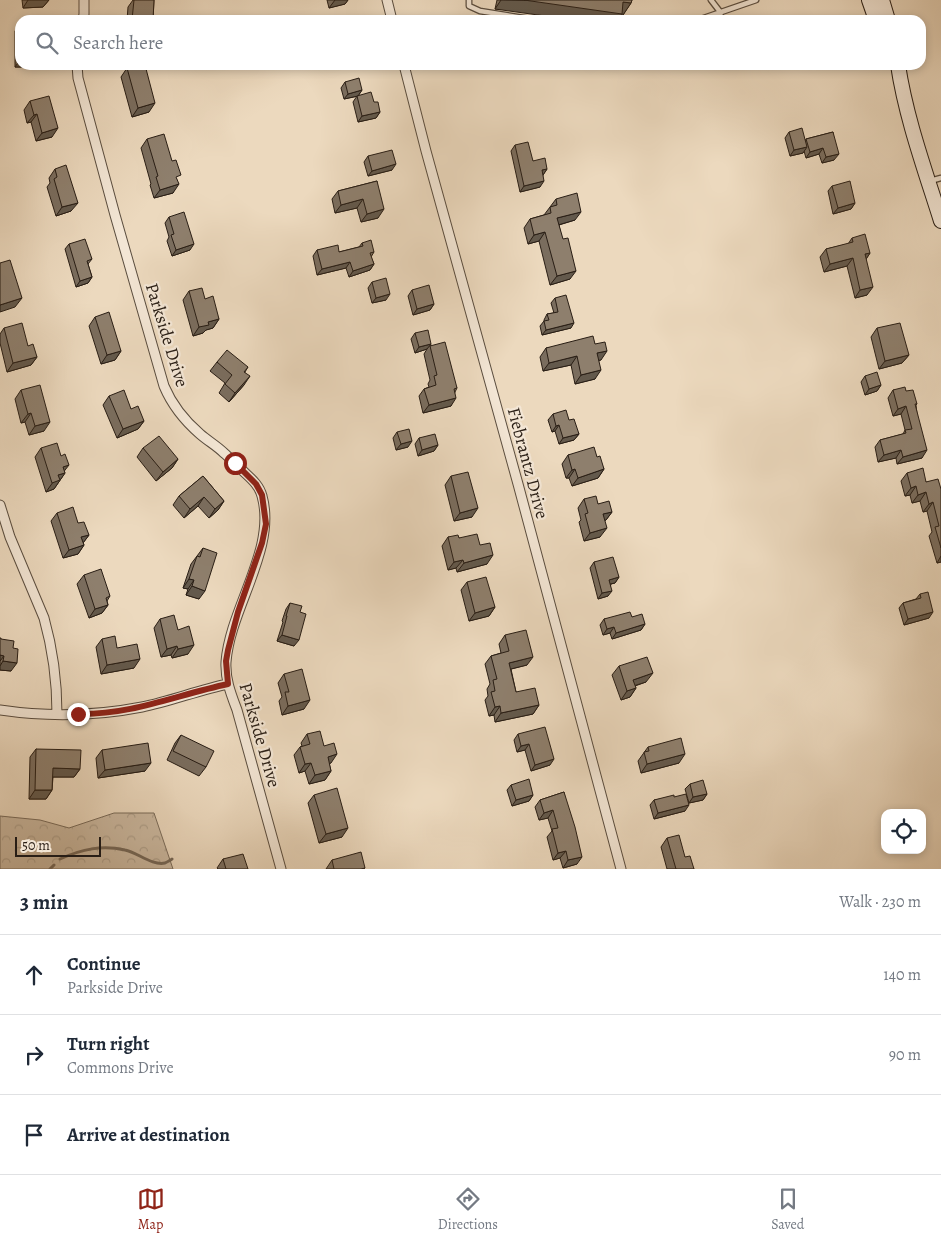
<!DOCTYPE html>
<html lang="en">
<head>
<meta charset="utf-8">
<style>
  body { margin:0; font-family:Alegreya,serif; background:#f2f2f3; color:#1f2937 }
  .controls { position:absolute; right:15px; bottom:15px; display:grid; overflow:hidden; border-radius:10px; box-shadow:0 2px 8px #0003 }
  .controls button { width:45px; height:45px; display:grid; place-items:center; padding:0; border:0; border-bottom:1px solid #e0e1e3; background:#fff; color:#1f2937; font:25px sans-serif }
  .scale { position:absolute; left:15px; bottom:12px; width:86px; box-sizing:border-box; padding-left:5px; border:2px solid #291e15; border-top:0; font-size:14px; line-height:18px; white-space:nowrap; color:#291e15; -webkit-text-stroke:4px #f3e6d5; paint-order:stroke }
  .stop { position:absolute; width:15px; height:15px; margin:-11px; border:4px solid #8f2418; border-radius:50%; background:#fff }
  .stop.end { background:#8f2418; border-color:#fff; box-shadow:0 1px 5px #0008 }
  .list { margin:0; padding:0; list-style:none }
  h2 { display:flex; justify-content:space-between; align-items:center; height:65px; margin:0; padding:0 20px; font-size:21px }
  h2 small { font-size:16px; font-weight:400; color:#747a83 }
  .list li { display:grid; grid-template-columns:32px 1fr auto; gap:15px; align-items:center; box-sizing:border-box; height:80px; padding:0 20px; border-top:1px solid #e0e1e3 }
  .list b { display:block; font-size:19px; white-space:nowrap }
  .list p { margin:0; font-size:16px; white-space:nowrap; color:#747a83 }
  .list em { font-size:16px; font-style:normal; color:#747a83 }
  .icon { flex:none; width:28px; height:28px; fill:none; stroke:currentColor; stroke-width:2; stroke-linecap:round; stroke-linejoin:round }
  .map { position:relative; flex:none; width:941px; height:869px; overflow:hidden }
  .search { position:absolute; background:#fff; box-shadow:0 2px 8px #0003; left:15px; right:15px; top:15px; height:55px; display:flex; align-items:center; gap:12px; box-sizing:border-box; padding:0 18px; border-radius:15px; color:#747a83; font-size:19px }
  .sheet { height:305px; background:#fff }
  nav { display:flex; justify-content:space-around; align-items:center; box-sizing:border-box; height:70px; border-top:1px solid #e0e1e3; background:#fff; font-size:14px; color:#747a83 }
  nav a { display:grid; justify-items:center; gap:2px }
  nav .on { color:#8f2418 }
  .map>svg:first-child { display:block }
  .forest { fill:url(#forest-crowns); stroke:#7a6c5b }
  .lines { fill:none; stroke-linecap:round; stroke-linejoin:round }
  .stream { stroke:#766858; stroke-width:3 }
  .lane-casing { stroke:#5a4d3f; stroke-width:7 }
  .street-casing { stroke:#5a4d3f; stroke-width:11 }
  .secondary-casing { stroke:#291e15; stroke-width:16 }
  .lane { stroke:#f3e6d5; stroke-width:4.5 }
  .street { stroke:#f3e6d5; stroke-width:9 }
  .secondary { stroke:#f3e6d5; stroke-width:14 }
  .wall { fill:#7a6d5e; stroke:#291e15 }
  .shaded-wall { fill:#63594c; stroke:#291e15 }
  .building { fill:#8e7f6d; stroke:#291e15 }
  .route { stroke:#8f2418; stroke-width:6 }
  .labels { text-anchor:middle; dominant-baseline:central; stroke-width:4.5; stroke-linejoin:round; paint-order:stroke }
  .street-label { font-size:18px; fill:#291e15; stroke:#f3e6d5 }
</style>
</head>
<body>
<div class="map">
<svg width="941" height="869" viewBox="0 0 941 869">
  <defs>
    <pattern id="forest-crowns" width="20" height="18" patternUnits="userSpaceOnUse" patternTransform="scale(1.25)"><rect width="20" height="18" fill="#cbb9a1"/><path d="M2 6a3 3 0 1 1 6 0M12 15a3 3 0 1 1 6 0" fill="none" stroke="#ae9f8a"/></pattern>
  </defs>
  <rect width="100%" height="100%" fill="#ecd9be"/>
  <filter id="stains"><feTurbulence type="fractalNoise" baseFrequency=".004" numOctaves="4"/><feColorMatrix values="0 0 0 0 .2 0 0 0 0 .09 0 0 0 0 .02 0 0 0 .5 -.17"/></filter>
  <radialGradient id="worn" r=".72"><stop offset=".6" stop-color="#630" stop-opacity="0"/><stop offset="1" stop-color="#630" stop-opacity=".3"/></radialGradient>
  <path class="forest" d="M 114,813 L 154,813 L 173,869 L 0,869 L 0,816 L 40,820 L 69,828 Z"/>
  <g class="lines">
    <path class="stream" d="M 60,859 C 82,849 102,845 125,850 C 137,852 152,866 165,863 C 165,863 171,860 172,859
      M 50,869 L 54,865"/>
    <g class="lane-casing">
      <path id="lane" d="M 469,0 L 469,6 L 480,11 L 536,20
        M 711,0 L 721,13
        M 698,20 L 756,0
        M 930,181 L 941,178"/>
    </g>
    <g class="street-casing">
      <path id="street" d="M 387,0 L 392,20
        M 83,20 L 84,14 L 84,0
        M 77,65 L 78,78 L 115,215 L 164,386 C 172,405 185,421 200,434 C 208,441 217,446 224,453 C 230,458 235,464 241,469 C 249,477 259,484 262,496 C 277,549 230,608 226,662 C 225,679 231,694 237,710 L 281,869
        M 404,65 L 426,151 L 518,484 L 621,869
        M 0,505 L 10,537 L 44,618 C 53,650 57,681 57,714
        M 0,710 C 47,717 96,716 142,707 C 171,701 199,690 228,684"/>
    </g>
    <g class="secondary-casing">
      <path id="secondary" d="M 869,0 L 876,20
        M 882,0 L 888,20
        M 898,65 C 906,118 925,170 941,221"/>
    </g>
    <use href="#lane" class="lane"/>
    <use href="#street" class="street"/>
    <use href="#secondary" class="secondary"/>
  </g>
  <path class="wall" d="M 22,0 L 49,0 L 43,7 L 23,8 Z
    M 133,0 L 154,0 L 153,20 L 127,20 L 128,7 Z
    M 327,0 L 348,0 L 345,4 L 329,8 Z
    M 497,0 L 632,0 L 631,3 L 623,15 L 495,9 Z
    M 20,24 L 20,65 L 36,65 L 35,67 L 15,67 L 15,31 Z
    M 127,68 L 149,112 L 132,117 L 121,77 Z
    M 345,82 L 362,90 L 358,96 L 344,99 L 341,88 Z
    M 357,96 L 374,102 L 380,112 L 376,118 L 358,122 L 353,102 Z
    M 30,101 L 52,137 L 36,141 L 31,122 L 27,123 L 24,110 Z
    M 789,132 L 805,141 L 806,139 L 833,132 L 834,160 L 822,163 L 819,154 L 806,158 L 804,151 L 803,153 L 790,156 L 785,138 Z
    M 147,139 L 177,180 L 173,193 L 154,198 L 150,185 L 151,184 L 141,148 Z
    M 515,145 L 533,161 L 547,169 L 543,175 L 540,187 L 520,192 L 511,151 Z
    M 368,156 L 392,170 L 368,176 L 364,162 Z
    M 55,169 L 71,211 L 56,216 L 47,187 L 50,183 L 49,178 Z
    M 377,181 L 378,218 L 361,222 L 357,208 L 335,213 L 332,199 L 338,191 Z
    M 832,186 L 855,203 L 851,209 L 833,214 L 828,191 Z
    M 556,199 L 575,220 L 559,225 L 570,279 L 550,285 L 539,241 L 528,244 L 524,228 L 530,219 L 544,215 Z
    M 169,217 L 190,250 L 172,256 L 167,241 L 169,237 L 165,223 Z
    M 852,238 L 870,253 L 866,259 L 867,295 L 855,298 L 847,266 L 824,272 L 820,257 L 826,249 L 848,244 Z
    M 362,243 L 374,252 L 371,257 L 374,264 L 370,270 L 349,277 L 346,268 L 317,275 L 313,256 L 317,250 L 339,252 L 359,247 Z
    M 69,244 L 92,259 L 88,264 L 92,277 L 88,283 L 76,287 L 65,249 Z
    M 372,282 L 386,300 L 372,303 L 368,288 Z
    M 412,290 L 434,304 L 430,310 L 413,315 L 408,296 Z
    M 189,291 L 205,299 L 219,319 L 213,328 L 206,330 L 203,333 L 193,336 L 183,300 Z
    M 555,298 L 571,328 L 542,335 L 540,326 L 544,321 L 544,320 L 547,314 L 554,313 L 551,303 Z
    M 95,317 L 121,351 L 115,360 L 101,364 L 89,326 Z
    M 4,328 L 28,346 L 37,357 L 31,365 L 7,372 L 0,343 L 0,334 Z
    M 877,328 L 909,355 L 902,363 L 879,369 L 871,337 Z
    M 415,333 L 431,344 L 430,346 L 457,388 L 455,392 L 451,406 L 423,413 L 419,396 L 424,389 L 429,387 L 428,384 L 430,380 L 424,354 L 427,349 L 415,353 L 411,339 Z
    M 595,344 L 601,360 L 599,360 L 595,379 L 575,384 L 571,365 L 543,371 L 540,357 L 546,348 Z
    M 217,362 L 248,367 L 245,372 L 244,385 L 229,402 L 219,393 L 225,383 L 210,371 Z
    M 865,376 L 881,385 L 877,391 L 865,395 L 861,382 Z
    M 21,390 L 44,431 L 29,435 L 25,422 L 21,423 L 15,399 Z
    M 893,390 L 906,391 L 917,404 L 916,405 L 922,458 L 897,464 L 896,458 L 878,462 L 875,447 L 880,440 L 903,434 L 905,430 L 901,414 L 893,416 L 888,398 Z
    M 109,396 L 131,409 L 144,421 L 138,429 L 117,438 L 103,405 Z
    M 553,414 L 569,420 L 579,434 L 574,440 L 559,444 L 555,431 L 552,432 L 548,420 Z
    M 397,432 L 408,447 L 396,450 L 393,438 Z
    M 419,438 L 438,445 L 434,451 L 418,456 L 415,444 Z
    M 41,448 L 64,471 L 65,473 L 54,489 L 46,492 L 35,457 Z
    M 143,448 L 178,459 L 172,468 L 156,481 L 137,457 Z
    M 568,455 L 597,457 L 604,469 L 598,478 L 572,486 L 569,478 L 566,478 L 562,464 Z
    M 907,473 L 941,489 L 941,562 L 937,563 L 929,536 L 932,532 L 927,511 L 923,512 L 920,501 L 912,503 L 910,495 L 905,496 L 901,481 Z
    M 203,476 L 224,501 L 218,510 L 209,518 L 198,506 L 184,518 L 173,505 L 179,496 Z
    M 451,476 L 472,517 L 454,521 L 445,485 Z
    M 584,499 L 598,504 L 612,512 L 606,520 L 604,521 L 600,537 L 584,541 L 579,522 L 581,520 L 578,508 Z
    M 57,513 L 78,523 L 89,535 L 83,543 L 84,545 L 78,554 L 63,558 L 51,521 Z
    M 448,537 L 459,538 L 480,545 L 487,564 L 457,572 L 456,568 L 448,570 L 442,546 Z
    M 203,548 L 199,599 L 186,595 L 188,589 L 183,588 L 191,564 Z
    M 594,562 L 619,577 L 615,583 L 611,584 L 608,596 L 598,599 L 590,568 Z
    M 84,575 L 110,596 L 107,601 L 108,605 L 102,613 L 89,618 L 77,584 Z
    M 467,582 L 495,607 L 489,616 L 469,621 L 461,590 Z
    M 920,594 L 929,618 L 904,625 L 899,608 L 903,603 L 916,599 Z
    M 290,603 L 294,646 L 277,641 L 283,622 L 282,621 L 286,609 Z
    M 632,617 L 645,624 L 641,630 L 612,639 L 610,633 L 603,635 L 600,625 L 604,619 Z
    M 160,619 L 178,630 L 188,654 L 172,658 L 171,655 L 161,657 L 154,628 Z
    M 505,635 L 527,665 L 511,669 L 516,692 L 539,705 L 533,714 L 495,722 L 494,715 L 489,716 L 485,700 L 488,696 L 487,689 L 490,684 L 485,664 L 491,656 L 501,653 L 499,644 Z
    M 0,638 L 11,671 L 0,670 Z
    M 102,639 L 117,648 L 134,668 L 101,674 L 96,647 Z
    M 619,666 L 646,682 L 635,686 L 636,688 L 630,697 L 621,700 L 612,675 Z
    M 284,674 L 304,709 L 282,715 L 279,701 L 282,697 L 278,683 Z
    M 307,734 L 324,746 L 331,763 L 329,763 L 331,771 L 325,780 L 309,784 L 305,771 L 299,773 L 294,755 L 300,747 L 302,746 L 301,743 Z
    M 518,734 L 550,765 L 531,771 L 525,750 L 517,752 L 514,740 Z
    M 181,735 L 206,767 L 199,776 L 167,760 L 175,743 Z
    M 648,747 L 679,763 L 641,773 L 638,761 Z
    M 36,749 L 80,769 L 74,777 L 53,777 L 52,790 L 46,799 L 29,799 L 30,757 Z
    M 102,750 L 145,771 L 98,778 L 96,758 Z
    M 690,784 L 707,794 L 703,800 L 689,803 L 685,789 Z
    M 511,785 L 533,795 L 529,801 L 512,806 L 507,790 Z
    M 564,792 L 577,864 L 563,868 L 560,858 L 553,860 L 547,837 L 552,831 L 548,818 L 539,820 L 535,807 L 540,800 Z
    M 314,795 L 342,837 L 319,843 L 308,803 Z
    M 674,797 L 685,811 L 654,819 L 650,805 L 654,800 Z
    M 667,838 L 685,857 L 694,869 L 667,869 L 661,847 Z
    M 223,859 L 248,869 L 218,869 L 217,868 Z
    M 332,860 L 365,868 L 364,869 L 326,869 Z"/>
  <path class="shaded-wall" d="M 28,0 L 49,0 L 43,7 L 23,8 Z
    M 335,0 L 348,0 L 345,4 L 329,8 Z
    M 501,0 L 623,2 L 631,3 L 623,15 L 621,15 L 618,20 L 574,20 L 495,9 Z
    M 20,60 L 20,65 L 36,65 L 35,67 L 15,67 Z
    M 362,90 L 358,96 L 344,99 L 348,94 Z
    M 155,103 L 149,112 L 132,117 L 138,108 Z
    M 380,112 L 376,118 L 358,122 L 362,116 Z
    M 37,114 L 31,122 L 27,123 L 34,115 Z
    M 58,128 L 52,137 L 36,141 L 42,133 Z
    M 807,147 L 803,153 L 790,156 L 794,150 Z
    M 823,148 L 819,154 L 806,158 L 810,152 Z
    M 839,154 L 834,160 L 822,163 L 826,157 Z
    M 396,164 L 392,170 L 368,176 L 372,171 Z
    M 547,169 L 543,175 L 538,176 L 542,170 Z
    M 544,181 L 540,187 L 520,192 L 524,186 Z
    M 179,184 L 173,193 L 154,198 L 160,190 Z
    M 363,199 L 357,208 L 335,213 L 341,205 Z
    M 78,203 L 71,211 L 56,216 L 62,207 Z
    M 855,203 L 851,209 L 833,214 L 838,208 Z
    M 384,209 L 378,218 L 361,222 L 367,214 Z
    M 581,212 L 575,220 L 551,227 L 557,218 Z
    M 545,232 L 539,241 L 528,244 L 534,235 Z
    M 194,244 L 190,250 L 172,256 L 176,250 Z
    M 870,253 L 865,261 L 865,254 Z
    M 853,258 L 847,266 L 824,272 L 830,264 Z
    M 350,262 L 346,268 L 317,275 L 322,269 Z
    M 374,264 L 370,270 L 349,277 L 353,271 Z
    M 576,271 L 570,279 L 550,285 L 557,276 Z
    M 92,277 L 88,283 L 76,287 L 80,281 Z
    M 873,287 L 867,295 L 855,298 L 860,290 Z
    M 390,294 L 386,300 L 372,303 L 376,298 Z
    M 22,298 L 15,307 L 0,312 L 0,305 Z
    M 434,304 L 430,310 L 413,315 L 417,309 Z
    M 219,319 L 213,328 L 206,330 L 203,333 L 193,336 L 199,327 L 208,322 Z
    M 574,323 L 571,328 L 542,335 L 546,330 Z
    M 431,344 L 427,349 L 415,353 L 419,347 Z
    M 121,351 L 115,360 L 101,364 L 107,355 Z
    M 607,351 L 601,360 L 591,362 L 597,353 Z
    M 909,355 L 902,363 L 879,369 L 885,361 Z
    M 577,356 L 571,365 L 543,371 L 549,363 Z
    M 37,357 L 31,365 L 7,372 L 13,363 Z
    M 601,370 L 595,379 L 575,384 L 581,375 Z
    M 250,376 L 244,385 L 229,402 L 235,393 Z
    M 881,385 L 877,391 L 865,395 L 869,389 Z
    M 456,398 L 451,406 L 423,413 L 429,405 Z
    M 906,406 L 901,414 L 893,416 L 898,409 Z
    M 31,413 L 25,422 L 21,423 L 28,414 Z
    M 144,421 L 138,429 L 117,438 L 123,429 Z
    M 50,422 L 44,431 L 29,435 L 35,426 Z
    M 559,425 L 555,431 L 552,432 L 556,426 Z
    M 579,434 L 574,440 L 559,444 L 563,438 Z
    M 412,441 L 408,447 L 396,450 L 401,444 Z
    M 438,445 L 434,451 L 418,456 L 422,450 Z
    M 901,450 L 896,458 L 878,462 L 884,455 Z
    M 927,450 L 922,458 L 897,464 L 903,457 Z
    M 178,459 L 172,468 L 156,481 L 163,472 Z
    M 69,465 L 62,474 L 63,467 Z
    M 575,469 L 569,478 L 566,478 L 572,470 Z
    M 604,469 L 598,478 L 572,486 L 578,478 Z
    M 65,473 L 54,489 L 46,492 L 58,475 Z
    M 916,486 L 910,495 L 905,496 L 911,488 Z
    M 926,492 L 920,501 L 912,503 L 918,495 Z
    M 204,497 L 198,506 L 184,518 L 190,509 Z
    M 224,501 L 218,510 L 209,518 L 215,509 Z
    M 933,502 L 927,511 L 923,512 L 929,504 Z
    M 478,508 L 472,517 L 454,521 L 460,513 Z
    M 612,512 L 606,520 L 597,523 L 603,514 Z
    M 607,528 L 600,537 L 584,541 L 590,533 Z
    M 89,535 L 83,543 L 81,537 Z
    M 84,545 L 78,554 L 63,558 L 69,550 Z
    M 493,555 L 487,564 L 457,572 L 464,563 Z
    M 941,556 L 941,562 L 937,563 Z
    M 463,560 L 456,568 L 448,570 L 454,562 Z
    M 619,577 L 615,583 L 605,585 L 609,580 Z
    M 189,579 L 194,580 L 188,589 L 183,588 Z
    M 192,586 L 205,591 L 199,599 L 186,595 Z
    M 612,591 L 608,596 L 598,599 L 602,593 Z
    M 108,605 L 102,613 L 89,618 L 95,609 Z
    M 495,607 L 489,616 L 469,621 L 475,613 Z
    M 933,612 L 929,618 L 904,625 L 908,619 Z
    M 645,624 L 641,630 L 612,639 L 616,633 Z
    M 614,627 L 610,633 L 603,635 L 607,629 Z
    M 282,635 L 299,640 L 294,646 L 277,641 Z
    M 194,645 L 188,654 L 172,658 L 178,649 Z
    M 177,646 L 171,655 L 161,657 L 167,649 Z
    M 0,655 L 4,656 L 0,661 Z
    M 533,657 L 527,665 L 503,671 L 509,663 Z
    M 140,659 L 134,668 L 101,674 L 107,665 Z
    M 3,661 L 17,663 L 11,671 L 0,670 L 0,666 Z
    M 653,673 L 646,682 L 627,688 L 633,680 Z
    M 636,688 L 630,697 L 621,700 L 627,691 Z
    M 310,700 L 304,709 L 282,715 L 288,706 Z
    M 539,705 L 533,714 L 495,722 L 501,713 Z
    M 500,706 L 494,715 L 489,716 L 495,707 Z
    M 529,744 L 525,750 L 517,752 L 521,746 Z
    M 337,754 L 331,763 L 322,766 L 328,757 Z
    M 685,754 L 679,763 L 641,773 L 647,764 Z
    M 554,759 L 550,765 L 531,771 L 535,765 Z
    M 151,763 L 145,771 L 98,778 L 105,770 Z
    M 311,763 L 305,771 L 299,773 L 305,764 Z
    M 53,768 L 80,769 L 74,777 L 47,777 Z
    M 331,771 L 325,780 L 309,784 L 315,775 Z
    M 35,790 L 52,790 L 46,799 L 29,799 Z
    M 707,794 L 703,800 L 689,803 L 693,797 Z
    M 533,795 L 529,801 L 512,806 L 516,800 Z
    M 689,805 L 685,811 L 654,819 L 658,813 Z
    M 553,810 L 548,818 L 539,820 L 544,813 Z
    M 348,828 L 342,837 L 319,843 L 326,834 Z
    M 566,851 L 560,858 L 553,860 L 558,853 Z
    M 582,857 L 577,864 L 563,868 L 568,860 Z"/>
  <path class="building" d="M 134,0 L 154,0 L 153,20 L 132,20 Z
    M 524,0 L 632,0 L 631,3 L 623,2 L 622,14 Z
    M 140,65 L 145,65 L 155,103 L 138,108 L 127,68 Z
    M 359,78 L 362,90 L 348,94 L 345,82 Z
    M 371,92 L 374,102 L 378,102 L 380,112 L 362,116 L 357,96 Z
    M 49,96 L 58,128 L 42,133 L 37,114 L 34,115 L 30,101 Z
    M 802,128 L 807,147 L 794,150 L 789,132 Z
    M 833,132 L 839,154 L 826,157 L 823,148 L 810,152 L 806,139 Z
    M 164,134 L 172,161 L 176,160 L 181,175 L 176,177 L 179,184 L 160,190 L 156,177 L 158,176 L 147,139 Z
    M 528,142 L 533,161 L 545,158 L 547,169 L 542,170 L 544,181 L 524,186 L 515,145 Z
    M 392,150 L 396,164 L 372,171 L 368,156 Z
    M 66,165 L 78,203 L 62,207 L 54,179 L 57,177 L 55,169 Z
    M 377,181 L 384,209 L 367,214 L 363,199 L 341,205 L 338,191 Z
    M 850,181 L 855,203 L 838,208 L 832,186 Z
    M 577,193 L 581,212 L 557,218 L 563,239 L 568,238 L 576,271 L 557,276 L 545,232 L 534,235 L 530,219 L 551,213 L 550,207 L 557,205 L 556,199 Z
    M 184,212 L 194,244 L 176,250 L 171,235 L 174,234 L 169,217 Z
    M 865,234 L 870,253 L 865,254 L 873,287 L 860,290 L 853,258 L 830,264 L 826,249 L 853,242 L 852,238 Z
    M 85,239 L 92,259 L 87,261 L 92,277 L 80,281 L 69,244 Z
    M 371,240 L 374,252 L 370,253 L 374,264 L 353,271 L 350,262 L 322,269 L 317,250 L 338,245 L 339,252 L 363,246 L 362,243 Z
    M 10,260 L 22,298 L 0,305 L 0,263 Z
    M 386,278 L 390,294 L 376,298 L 372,282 Z
    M 429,285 L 434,304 L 417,309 L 412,290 Z
    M 202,288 L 205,299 L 213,296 L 219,319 L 208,322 L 209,325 L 199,327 L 189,291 Z
    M 566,295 L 574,323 L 546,330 L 544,321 L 549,320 L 547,314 L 558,312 L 555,298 Z
    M 109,312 L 121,351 L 107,355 L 95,317 Z
    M 22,323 L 28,346 L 33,344 L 37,357 L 13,363 L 4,328 Z
    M 900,323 L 909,355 L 885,361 L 877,328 Z
    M 428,330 L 431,344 L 419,347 L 415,333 Z
    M 593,336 L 595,344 L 605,342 L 607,351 L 597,353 L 601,370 L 581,375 L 577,356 L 549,363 L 546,348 Z
    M 445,342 L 457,388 L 454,389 L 456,398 L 429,405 L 424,389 L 436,385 L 434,376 L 437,375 L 430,346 Z
    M 227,350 L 248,367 L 244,372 L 250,376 L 235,393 L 225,384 L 232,375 L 217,362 Z
    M 877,372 L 881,385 L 869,389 L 865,376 Z
    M 40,385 L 50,422 L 35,426 L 31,413 L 28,414 L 21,390 Z
    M 905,387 L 906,391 L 913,390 L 917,404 L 915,404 L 927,450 L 903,457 L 901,450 L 884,455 L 880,440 L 906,433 L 905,430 L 912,429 L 906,406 L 898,409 L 893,390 Z
    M 124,390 L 131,409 L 138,406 L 144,421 L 123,429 L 109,396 Z
    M 566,410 L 569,420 L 574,419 L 579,434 L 563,438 L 559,425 L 556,426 L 553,414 Z
    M 409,429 L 412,441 L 401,444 L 397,432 Z
    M 435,434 L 438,445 L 422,450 L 419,438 Z
    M 159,436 L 178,459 L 163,472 L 143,448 Z
    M 57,443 L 61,456 L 65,454 L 69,465 L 63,467 L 65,473 L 58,475 L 60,480 L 52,483 L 41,448 Z
    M 594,447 L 597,457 L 600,456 L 604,469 L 578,478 L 575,469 L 572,470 L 568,455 Z
    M 923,468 L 926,482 L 938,479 L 941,489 L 941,548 L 935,527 L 939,526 L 933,502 L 929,504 L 926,492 L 918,495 L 916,486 L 911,488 L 907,473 Z
    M 468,472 L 478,508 L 460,513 L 451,476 Z
    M 203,476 L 224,501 L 215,509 L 204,497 L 190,509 L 179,496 Z
    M 596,496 L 598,504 L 609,501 L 612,512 L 603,514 L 607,528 L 590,533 L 585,514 L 588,513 L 584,499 Z
    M 73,507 L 78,523 L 84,522 L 89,535 L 81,537 L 84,545 L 69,550 L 57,513 Z
    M 477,534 L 480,545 L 490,543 L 493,555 L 464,563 L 463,560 L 454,562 L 448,537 L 458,535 L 459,538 Z
    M 203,548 L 217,553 L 205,591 L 192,586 L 194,580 L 189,579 L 197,556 L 200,557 Z
    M 613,557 L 619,577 L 609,580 L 612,591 L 602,593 L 594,562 Z
    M 101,569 L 110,596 L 106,598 L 108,605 L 95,609 L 84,575 Z
    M 486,577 L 495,607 L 475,613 L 467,582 Z
    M 928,592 L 933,612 L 908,619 L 903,603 L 921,598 L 920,594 Z
    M 290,603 L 302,606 L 300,612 L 306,614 L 299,640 L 282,635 L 287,616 L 286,616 Z
    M 630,612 L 632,617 L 642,614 L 645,624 L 616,633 L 614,627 L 607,629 L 604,619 Z
    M 174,615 L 178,630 L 189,626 L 194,645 L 178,649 L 177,646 L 167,649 L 160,619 Z
    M 526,630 L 533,657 L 509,663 L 516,692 L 535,688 L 539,705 L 501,713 L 500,706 L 495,707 L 491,692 L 495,691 L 493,680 L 497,679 L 491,656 L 509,651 L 505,635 Z
    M 115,636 L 117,648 L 137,644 L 140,659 L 107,665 L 102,639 Z
    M 0,638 L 1,638 L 1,639 L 14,641 L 13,648 L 18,649 L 17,663 L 3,661 L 4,656 L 0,655 Z
    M 647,657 L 653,673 L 633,680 L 636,688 L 627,691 L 619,666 Z
    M 302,669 L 310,700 L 288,706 L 285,692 L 289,692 L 284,674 Z
    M 545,727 L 554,759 L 535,765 L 529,744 L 521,746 L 518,734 Z
    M 320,731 L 324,746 L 334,743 L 337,754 L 328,757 L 331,771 L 315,775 L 311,763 L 305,764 L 300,747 L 310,744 L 307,734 Z
    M 181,735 L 214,751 L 206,767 L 173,751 Z
    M 681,738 L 685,754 L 647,764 L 644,752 L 649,751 L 648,747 Z
    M 148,743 L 151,763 L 105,770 L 102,750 Z
    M 36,749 L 81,750 L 80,769 L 53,768 L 52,790 L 35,790 Z
    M 529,779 L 533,795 L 516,800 L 511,785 Z
    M 703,780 L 707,794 L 693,797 L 690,784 Z
    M 337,788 L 348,828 L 326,834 L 314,795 Z
    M 564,792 L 575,827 L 582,857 L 568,860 L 566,851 L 558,853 L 552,829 L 558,828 L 553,810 L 544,813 L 540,800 Z
    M 686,794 L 689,805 L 658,813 L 654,800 L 674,795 L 674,797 Z
    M 679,835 L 685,857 L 690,856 L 694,869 L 676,869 L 667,838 Z
    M 361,852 L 365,868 L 361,869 L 334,869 L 332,860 Z
    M 243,854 L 248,869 L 226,869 L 223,859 Z"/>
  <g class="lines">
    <path class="route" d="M 78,714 C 132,715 176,695 228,684 L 226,661 L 228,650 L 238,612 L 262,543 L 266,524 L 262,495 L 256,484 L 235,463"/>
  </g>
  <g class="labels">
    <g class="street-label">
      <text transform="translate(167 335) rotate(73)">Parkside Drive</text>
      <text transform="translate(528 463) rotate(75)">Fiebrantz Drive</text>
      <text transform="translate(260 735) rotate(74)">Parkside Drive</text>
    </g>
  </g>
  <rect width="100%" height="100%" filter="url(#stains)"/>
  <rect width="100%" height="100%" fill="url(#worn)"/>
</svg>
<div class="controls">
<button><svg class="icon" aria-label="locate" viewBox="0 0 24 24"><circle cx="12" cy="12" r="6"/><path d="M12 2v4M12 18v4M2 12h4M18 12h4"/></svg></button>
</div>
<div class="scale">50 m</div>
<div class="stop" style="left:235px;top:463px"></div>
<div class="stop end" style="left:78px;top:714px"></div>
<div class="search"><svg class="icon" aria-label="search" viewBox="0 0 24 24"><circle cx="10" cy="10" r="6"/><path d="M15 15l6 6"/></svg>Search here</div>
</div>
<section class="sheet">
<h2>3 min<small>Walk · 230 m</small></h2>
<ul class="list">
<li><svg class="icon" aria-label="ahead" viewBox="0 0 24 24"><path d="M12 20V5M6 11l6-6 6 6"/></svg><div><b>Continue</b><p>Parkside Drive</p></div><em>140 m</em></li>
<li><svg class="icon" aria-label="right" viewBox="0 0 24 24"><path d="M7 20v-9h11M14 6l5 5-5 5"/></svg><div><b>Turn right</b><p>Commons Drive</p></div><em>90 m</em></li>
<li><svg class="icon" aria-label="arrive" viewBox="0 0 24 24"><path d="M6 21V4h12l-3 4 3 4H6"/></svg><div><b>Arrive at destination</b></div></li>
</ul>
</section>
<nav>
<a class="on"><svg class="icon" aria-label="map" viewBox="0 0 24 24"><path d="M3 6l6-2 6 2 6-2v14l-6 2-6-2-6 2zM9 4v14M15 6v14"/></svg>Map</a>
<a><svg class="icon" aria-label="directions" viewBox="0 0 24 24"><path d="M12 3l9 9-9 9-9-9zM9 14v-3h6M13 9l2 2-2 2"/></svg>Directions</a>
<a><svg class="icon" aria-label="saved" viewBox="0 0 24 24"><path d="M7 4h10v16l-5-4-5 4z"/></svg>Saved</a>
</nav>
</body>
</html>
